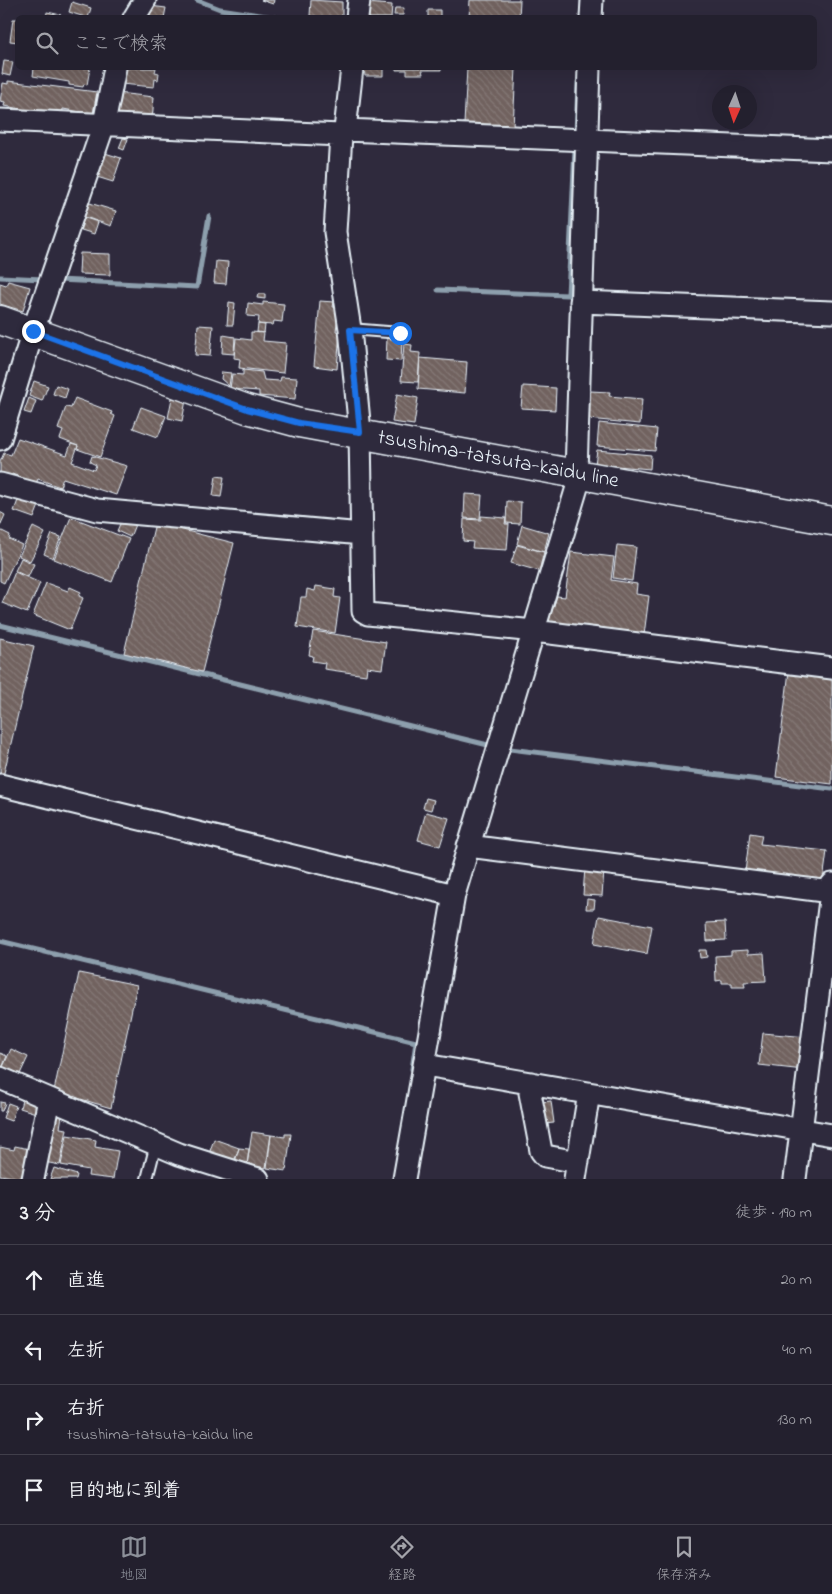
<!DOCTYPE html>
<html lang="ja">
<head>
<meta charset="utf-8">
<style>
  body { margin:0; font-family:"Indie Flower","Klee One",sans-serif; background:#2f2d3a; color:#f1f3f6 }
  .compass { position:absolute; left:712px; top:85px; width:45px; height:45px; border-radius:50%; background:#23202e; box-shadow:0 5px 20px #0002; rotate:183deg }
  .stop { position:absolute; width:15px; height:15px; margin:-11px; border:4px solid #1a73e8; border-radius:50%; background:#fff }
  .stop.end { background:#1a73e8; border-color:#fff; box-shadow:0 1px 5px #0008 }
  .list { margin:0; padding:0; list-style:none }
  h2 { display:flex; justify-content:space-between; align-items:center; height:65px; margin:0; padding:0 20px; font-size:21px }
  h2 small { font-size:16px; font-weight:400; color:#a3a3aa }
  .list li { display:grid; grid-template-columns:32px 1fr auto; gap:15px; align-items:center; box-sizing:border-box; height:70px; padding:0 20px; border-top:1px solid #403e4a }
  .list b { display:block; font-size:19px; white-space:nowrap }
  .list p { margin:0; font-size:16px; white-space:nowrap; color:#a3a3aa }
  .list em { font-size:16px; font-style:normal; color:#a3a3aa }
  .icon { flex:none; width:28px; height:28px; fill:none; stroke:currentColor; stroke-width:2; stroke-linecap:round; stroke-linejoin:round }
  .map { position:relative; flex:none; width:832px; height:1179px; overflow:hidden }
  .search { position:absolute; background:#23202e; box-shadow:0 5px 20px #0002; left:15px; right:15px; top:15px; height:55px; display:flex; align-items:center; gap:12px; box-sizing:border-box; padding:0 18px; border-radius:8px; color:#a3a3aa; font-size:19px }
  .sheet { height:345px; background:#23202e }
  nav { display:flex; justify-content:space-around; align-items:center; box-sizing:border-box; height:70px; border-top:1px solid #403e4a; background:#23202e; font-size:14px; color:#a3a3aa }
  nav a { display:grid; justify-items:center; gap:2px }
  nav .on { color:#8c9099 }
  .map>svg:first-child { display:block }
  .lines { fill:none; stroke-linecap:round; stroke-linejoin:round }
  .stream { stroke:#8d9fad; stroke-width:5 }
  .building { fill:url(#building-back-hatch); stroke:#e8f1f8 }
  .lane-casing { stroke:#e8f1f8; stroke-width:14 }
  .street-casing { stroke:#e8f1f8; stroke-width:25 }
  .secondary-casing { stroke:#e8f1f8; stroke-width:31 }
  .lane { stroke:#2f2a3d; stroke-width:10 }
  .street { stroke:#2f2a3d; stroke-width:21 }
  .secondary { stroke:#2f2a3d; stroke-width:28 }
  .route { stroke:#1a73e8; stroke-width:6 }
  .labels { text-anchor:middle; dominant-baseline:central; stroke-width:5; stroke-linejoin:round; paint-order:stroke }
  .street-label { font-size:21px; fill:#e8f1f8; stroke:#2f2a3d }
</style>
</head>
<body>
<div class="map">
<svg width="832" height="1179" viewBox="0 0 832 1179">
  <defs>
    <pattern id="building-back-hatch" width="6" height="6" patternUnits="userSpaceOnUse" patternTransform="scale(1.25)"><rect width="6" height="6" fill="#71625f"/><path d="M-1 5l2 2M0 0l6 6M5-1l2 2" fill="none" stroke="#857977"/></pattern>
  </defs>
  <rect width="100%" height="100%" fill="#2f2a3d"/>
  <filter id="ink" filterUnits="userSpaceOnUse"><feTurbulence type="fractalNoise" baseFrequency=".02" numOctaves="2"/><feDisplacementMap in="SourceGraphic" scale="10" xChannelSelector="R" yChannelSelector="G"/><feConvolveMatrix kernelMatrix="1 2 1 2 8 2 1 2 1" color-interpolation-filters="sRGB"/></filter>
  <g filter="url(#ink)">
    <g class="lines">
      <path class="stream" d="M 197,0 L 220,9 L 280,18
        M 576,134 L 578,82
        M 0,277 L 43,279
        M 59,280 L 197,287 L 209,216
        M 438,290 L 568,295
        M 571,296 L 568,295 L 575,148
        M 0,625 L 488,745
        M 510,749 L 832,789
        M 0,941 L 416,1042 L 412,1069"/>
    </g>
    <path class="building" d="M 261,0 L 274,0 L 273,4 Z
      M 311,0 L 342,2 L 342,18 L 310,16 Z
      M 470,0 L 520,0 L 519,18 L 469,18 Z
      M 72,2 L 91,8 L 88,18 L 69,12 Z
      M 367,3 L 392,5 L 391,18 L 366,18 Z
      M 150,6 L 166,8 L 164,18 L 148,17 Z
      M 395,8 L 404,8 L 403,15 L 394,15 Z
      M 428,10 L 440,10 L 440,18 L 428,18 Z
      M 47,12 L 61,15 L 61,18 L 46,18 Z
      M 13,19 L 18,19 L 18,42 L 10,41 Z
      M 4,61 L 13,62 L 10,76 L 2,74 Z
      M 34,68 L 90,68 L 87,85 L 84,84 L 83,87 L 69,85 L 69,82 L 33,76 Z
      M 122,68 L 156,68 L 155,72 L 159,73 L 158,80 L 155,79 L 154,87 L 121,84 Z
      M 364,68 L 383,68 L 383,76 L 365,76 Z
      M 396,68 L 441,68 L 441,70 L 422,70 L 423,74 L 407,74 L 407,70 L 396,70 Z
      M 467,68 L 516,68 L 513,127 L 464,124 Z
      M 8,81 L 97,92 L 93,114 L 63,109 L 62,116 L 4,106 L 5,102 L 0,101 L 3,83 L 8,84 Z
      M 117,93 L 154,97 L 152,121 L 115,117 Z
      M 97,94 L 103,96 L 101,111 L 94,110 Z
      M 123,138 L 128,139 L 124,150 L 119,148 Z
      M 105,153 L 121,158 L 113,182 L 97,177 Z
      M 83,201 L 116,211 L 111,226 L 79,215 Z
      M 79,216 L 98,222 L 94,234 L 75,228 Z
      M 80,253 L 110,254 L 110,275 L 79,274 Z
      M 216,261 L 228,262 L 226,284 L 214,283 Z
      M 8,281 L 30,287 L 23,311 L 0,304 L 0,283 L 6,285 Z
      M 258,294 L 265,294 L 265,299 L 257,298 Z
      M 320,301 L 334,302 L 333,307 L 339,307 L 336,331 L 340,332 L 337,369 L 314,366 Z
      M 229,302 L 235,303 L 233,325 L 227,325 Z
      M 263,302 L 284,304 L 282,322 L 274,321 L 273,325 L 258,324 L 259,317 L 247,316 L 248,303 L 263,305 Z
      M 258,324 L 265,325 L 264,333 L 257,332 Z
      M 198,325 L 213,326 L 210,356 L 195,355 Z
      M 251,332 L 264,333 L 263,341 L 286,343 L 283,373 L 239,368 L 240,359 L 234,358 L 236,338 L 251,340 Z
      M 223,335 L 235,337 L 234,354 L 222,353 Z
      M 387,338 L 402,339 L 401,361 L 386,360 Z
      M 404,344 L 412,345 L 411,352 L 420,353 L 418,382 L 401,381 Z
      M 420,358 L 467,362 L 465,393 L 418,389 Z
      M 243,370 L 262,372 L 264,380 L 280,381 L 281,377 L 297,378 L 295,399 L 259,396 L 259,391 L 230,389 L 232,374 L 243,375 Z
      M 222,372 L 231,373 L 229,386 L 221,379 Z
      M 34,381 L 48,386 L 42,401 L 29,396 Z
      M 56,385 L 68,389 L 65,398 L 53,394 Z
      M 523,386 L 556,388 L 555,410 L 521,408 Z
      M 590,391 L 610,392 L 609,396 L 642,399 L 640,424 L 588,419 Z
      M 397,394 L 418,398 L 414,425 L 392,422 Z
      M 29,398 L 36,401 L 31,414 L 24,412 Z
      M 75,398 L 112,412 L 111,414 L 115,416 L 100,457 L 77,449 L 78,446 L 60,439 L 63,431 L 58,429 L 66,407 L 71,408 Z
      M 172,398 L 186,400 L 182,421 L 168,418 Z
      M 141,407 L 166,416 L 158,437 L 133,428 Z
      M 599,423 L 657,429 L 655,451 L 597,446 Z
      M 18,438 L 67,455 L 71,444 L 78,446 L 72,462 L 94,470 L 96,465 L 90,462 L 92,456 L 127,466 L 116,495 L 63,478 L 60,487 L 38,479 L 36,483 L 12,474 L 11,478 L 0,474 L 0,462 L 4,453 L 11,455 Z
      M 597,450 L 651,455 L 650,469 L 595,464 Z
      M 216,476 L 224,477 L 221,497 L 213,496 Z
      M 465,494 L 482,495 L 480,519 L 464,518 Z
      M 20,495 L 40,503 L 34,518 L 14,511 Z
      M 507,501 L 521,502 L 520,524 L 506,523 Z
      M 0,512 L 5,515 L 0,526 Z
      M 481,516 L 506,518 L 505,524 L 509,524 L 507,550 L 472,548 L 473,542 L 463,541 L 464,519 L 481,520 Z
      M 71,517 L 129,539 L 112,582 L 54,559 Z
      M 122,519 L 136,522 L 130,537 L 117,531 Z
      M 155,523 L 234,543 L 202,672 L 124,653 Z
      M 522,525 L 549,533 L 544,552 L 517,544 Z
      M 33,527 L 45,533 L 30,561 L 19,556 Z
      M 0,530 L 10,535 L 9,539 L 22,545 L 4,583 L 0,581 Z
      M 52,534 L 61,537 L 53,558 L 44,554 Z
      M 517,545 L 544,552 L 539,571 L 511,563 Z
      M 617,545 L 636,547 L 632,581 L 613,578 Z
      M 571,552 L 614,557 L 611,580 L 637,584 L 636,594 L 649,596 L 644,635 L 548,623 L 557,596 L 565,597 Z
      M 21,558 L 34,564 L 28,577 L 15,571 Z
      M 15,572 L 40,583 L 27,613 L 2,603 Z
      M 46,583 L 68,591 L 70,587 L 81,592 L 79,596 L 83,598 L 70,630 L 33,615 Z
      M 316,586 L 335,589 L 334,597 L 340,598 L 335,633 L 297,627 L 301,597 L 306,597 L 307,589 L 315,591 Z
      M 313,631 L 386,642 L 382,669 L 367,667 L 366,675 L 324,669 L 325,663 L 312,661 L 313,656 L 309,655 Z
      M 0,638 L 34,646 L 4,773 L 0,773 Z
      M 789,671 L 832,676 L 832,784 L 776,777 Z
      M 426,798 L 434,800 L 431,810 L 423,808 Z
      M 426,812 L 449,818 L 440,846 L 418,840 Z
      M 750,833 L 762,835 L 760,844 L 827,851 L 823,881 L 745,872 Z
      M 585,868 L 604,870 L 602,896 L 583,895 Z
      M 587,899 L 595,900 L 594,909 L 586,909 Z
      M 599,916 L 652,926 L 647,954 L 594,944 Z
      M 725,922 L 726,940 L 707,941 L 706,923 Z
      M 699,950 L 706,950 L 707,957 L 700,958 Z
      M 748,950 L 748,954 L 764,953 L 766,981 L 744,982 L 745,987 L 732,987 L 732,983 L 722,983 L 722,980 L 716,981 L 715,956 L 731,955 L 731,951 Z
      M 79,973 L 137,985 L 111,1108 L 54,1091 Z
      M 763,1033 L 807,1037 L 804,1070 L 759,1065 Z
      M 11,1049 L 28,1057 L 20,1074 L 3,1067 Z
      M 0,1053 L 7,1056 L 2,1068 L 0,1067 Z
      M 22,1100 L 39,1105 L 36,1113 L 20,1108 Z
      M 551,1101 L 554,1123 L 544,1124 L 541,1102 Z
      M 0,1102 L 5,1103 L 2,1111 L 0,1111 Z
      M 8,1103 L 16,1106 L 11,1121 L 3,1118 Z
      M 53,1114 L 62,1115 L 60,1128 L 67,1129 L 60,1165 L 44,1162 Z
      M 252,1132 L 271,1135 L 266,1168 L 247,1165 Z
      M 285,1134 L 291,1134 L 286,1171 L 267,1168 L 271,1135 L 285,1137 Z
      M 67,1135 L 96,1140 L 95,1147 L 118,1151 L 113,1179 L 88,1176 L 89,1170 L 61,1165 Z
      M 214,1139 L 239,1148 L 234,1162 L 209,1154 Z
      M 15,1146 L 34,1150 L 28,1179 L 0,1175 L 0,1147 L 14,1150 Z
      M 239,1148 L 249,1149 L 247,1165 L 235,1162 Z
      M 54,1168 L 77,1175 L 76,1179 L 50,1179 Z"/>
    <g class="lines">
      <g class="lane-casing">
        <path id="lane" d="M 350,329 L 400,333
          M 147,1179 L 156,1144"/>
      </g>
      <g class="street-casing">
        <path id="street" d="M 134,18 L 145,0
          M 357,18 L 359,0
          M 591,18 L 592,0
          M 0,120 L 341,135
          M 345,130 L 352,68
          M 832,150 L 345,130 L 341,135 L 335,232 L 350,329 L 360,432 L 363,611 L 368,614 L 534,631 L 832,668
          M 581,302 L 832,312
          M 0,439 L 33,331 L 104,124 L 115,68
          M 576,473 L 589,68
          M 0,484 L 97,510 L 362,534
          M 0,785 L 454,895
          M 468,846 L 831,892
          M 425,1065 L 832,1135
          M 0,1078 L 179,1154 L 258,1179
          M 532,1083 L 530,1093 L 541,1151 L 545,1156 L 578,1162
          M 33,1179 L 49,1099
          M 404,1179 L 454,895 L 581,474
          M 575,1179 L 589,1093
          M 795,1179 L 832,884"/>
      </g>
      <g class="secondary-casing">
        <g id="secondary">
          <path id="s1" d="M 0,320 L 247,409 L 299,423 L 832,521"/>
        </g>
      </g>
      <use href="#lane" class="lane"/>
      <use href="#street" class="street"/>
      <use href="#secondary" class="secondary"/>
    </g>
  </g>
  <g class="lines" filter="url(#ink)">
    <path class="route" d="M 33,331 L 247,409 L 299,423 L 360,432 L 350,330 L 400,333"/>
  </g>
  <g class="labels">
    <g class="street-label">
      <text stroke="none"><textPath href="#s1" startOffset="519">tsushima-tatsuta-kaidu line</textPath></text>
    </g>
  </g>
</svg>
<svg class="compass" viewBox="-18 -18 36 36"><path d="M0-13l5 13h-10z" fill="#e53935"/><path d="M0 13l5-13h-10z" fill="#a3a3aa"/></svg>
<div class="stop" style="left:400px;top:333px"></div>
<div class="stop end" style="left:33px;top:331px"></div>
<div class="search"><svg class="icon" aria-label="search" viewBox="0 0 24 24"><circle cx="10" cy="10" r="6"/><path d="M15 15l6 6"/></svg>ここで検索</div>
</div>
<section class="sheet">
<h2>3 分<small>徒歩 · 190 m</small></h2>
<ul class="list">
<li><svg class="icon" aria-label="ahead" viewBox="0 0 24 24"><path d="M12 20V5M6 11l6-6 6 6"/></svg><div><b>直進</b></div><em>20 m</em></li>
<li><svg class="icon" aria-label="left" viewBox="0 0 24 24"><path d="M17 20v-9H6M10 6l-5 5 5 5"/></svg><div><b>左折</b></div><em>40 m</em></li>
<li><svg class="icon" aria-label="right" viewBox="0 0 24 24"><path d="M7 20v-9h11M14 6l5 5-5 5"/></svg><div><b>右折</b><p>tsushima-tatsuta-kaidu line</p></div><em>130 m</em></li>
<li><svg class="icon" aria-label="arrive" viewBox="0 0 24 24"><path d="M6 21V4h12l-3 4 3 4H6"/></svg><div><b>目的地に到着</b></div></li>
</ul>
</section>
<nav>
<a class="on"><svg class="icon" aria-label="map" viewBox="0 0 24 24"><path d="M3 6l6-2 6 2 6-2v14l-6 2-6-2-6 2zM9 4v14M15 6v14"/></svg>地図</a>
<a><svg class="icon" aria-label="directions" viewBox="0 0 24 24"><path d="M12 3l9 9-9 9-9-9zM9 14v-3h6M13 9l2 2-2 2"/></svg>経路</a>
<a><svg class="icon" aria-label="saved" viewBox="0 0 24 24"><path d="M7 4h10v16l-5-4-5 4z"/></svg>保存済み</a>
</nav>
</body>
</html>
